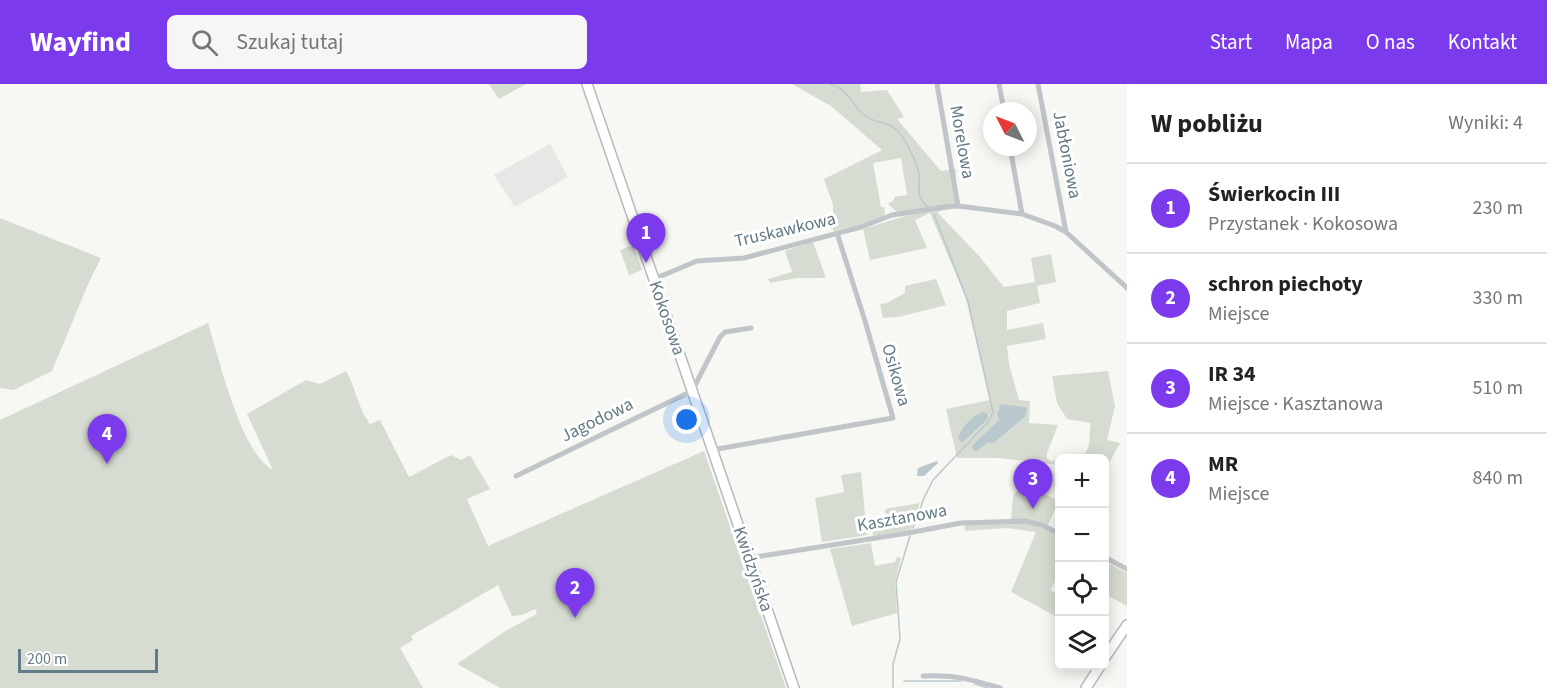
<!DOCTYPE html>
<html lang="pl">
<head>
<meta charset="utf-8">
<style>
  body { margin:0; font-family:"Source Sans 3",sans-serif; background:#f6f6f6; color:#222 }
  .controls { position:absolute; right:18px; bottom:18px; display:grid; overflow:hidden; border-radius:9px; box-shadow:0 3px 15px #0003 }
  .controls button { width:54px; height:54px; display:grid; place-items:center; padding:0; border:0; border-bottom:2px solid #e0e0e0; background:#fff; color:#222; font:30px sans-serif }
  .compass { position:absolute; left:983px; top:18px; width:54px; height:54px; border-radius:50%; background:#fff; box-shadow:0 3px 15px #0003; rotate:312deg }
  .scale { position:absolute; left:18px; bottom:15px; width:140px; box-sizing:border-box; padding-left:6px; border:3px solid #637a87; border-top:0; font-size:16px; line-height:21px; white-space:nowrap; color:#637a87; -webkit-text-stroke:4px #fff; paint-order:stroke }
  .you { position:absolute; left:687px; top:336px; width:21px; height:21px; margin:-15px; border:4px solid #fff; border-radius:50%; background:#1a73e8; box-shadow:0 0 0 9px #1a73e833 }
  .badge { display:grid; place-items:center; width:39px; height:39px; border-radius:50%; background:#7c3aed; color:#fff; font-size:20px; font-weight:700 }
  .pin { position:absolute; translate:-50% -50px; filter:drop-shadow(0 2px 3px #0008) }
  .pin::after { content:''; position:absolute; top:32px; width:21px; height:18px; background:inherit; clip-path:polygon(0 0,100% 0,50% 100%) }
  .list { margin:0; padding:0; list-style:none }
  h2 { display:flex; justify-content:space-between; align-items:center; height:78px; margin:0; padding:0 24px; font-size:26px }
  h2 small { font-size:20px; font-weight:400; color:#767676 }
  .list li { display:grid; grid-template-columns:39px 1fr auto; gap:18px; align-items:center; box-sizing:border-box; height:90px; padding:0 24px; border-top:2px solid #e0e0e0 }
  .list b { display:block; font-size:22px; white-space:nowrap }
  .list p { margin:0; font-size:20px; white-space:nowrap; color:#767676 }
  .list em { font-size:20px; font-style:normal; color:#767676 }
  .icon { flex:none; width:33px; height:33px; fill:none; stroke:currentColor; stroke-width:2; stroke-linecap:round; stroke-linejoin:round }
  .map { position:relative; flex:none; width:1127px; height:604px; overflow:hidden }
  header { display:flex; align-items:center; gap:36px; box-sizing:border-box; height:84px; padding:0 30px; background:#7c3aed; color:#fff }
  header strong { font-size:28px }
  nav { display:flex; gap:33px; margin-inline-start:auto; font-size:21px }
  .search { width:420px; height:54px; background:#f6f6f6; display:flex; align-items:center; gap:15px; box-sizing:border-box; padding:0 21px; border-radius:9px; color:#767676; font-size:22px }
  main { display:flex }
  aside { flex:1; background:#fff }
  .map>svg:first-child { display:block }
  .built { fill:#e7e8e6 }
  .green { fill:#d7dcd2; fill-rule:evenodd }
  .water { fill:#b9c8cc }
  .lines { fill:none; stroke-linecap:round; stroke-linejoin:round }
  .stream { stroke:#b9c8cc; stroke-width:1.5 }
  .primary-casing { stroke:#b4babe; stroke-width:12 }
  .minor { stroke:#bfc5c8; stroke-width:5 }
  .primary { stroke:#fff; stroke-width:9 }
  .labels { text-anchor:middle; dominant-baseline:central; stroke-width:6; stroke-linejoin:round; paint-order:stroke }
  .street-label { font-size:18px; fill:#637a87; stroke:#fff }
</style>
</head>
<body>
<header>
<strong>Wayfind</strong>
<div class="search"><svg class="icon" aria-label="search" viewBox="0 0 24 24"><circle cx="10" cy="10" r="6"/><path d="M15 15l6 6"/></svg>Szukaj tutaj</div>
<nav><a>Start</a><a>Mapa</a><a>O nas</a><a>Kontakt</a></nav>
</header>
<main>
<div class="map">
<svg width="1127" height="604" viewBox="0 0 1127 604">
  <rect width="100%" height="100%" fill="#f7f7f3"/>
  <path class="built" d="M 550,60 L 568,93 L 515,123 L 494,91 Z"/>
  <path class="green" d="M 489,0 L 526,0 L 499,15 Z
    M 792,0 L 860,0 L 861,8 L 887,6 L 904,33 L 897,35 L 941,87 L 956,85 L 956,124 L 937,128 L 979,172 L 1004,203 L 1035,198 L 1031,174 L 1051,170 L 1056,198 L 1037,202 L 1040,219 L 1007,227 L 1007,246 L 1043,239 L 1046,255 L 1007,262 L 1009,280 L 1019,316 L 1030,317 L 1029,339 L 1058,341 L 1047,369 L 1047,374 L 1051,377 L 1059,376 L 1059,381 L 999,374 L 957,374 L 946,325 L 990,316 L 966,214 L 930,129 L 915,136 L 927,164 L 870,176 L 863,145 L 912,130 L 897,128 L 888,120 L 894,116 L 894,113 L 907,111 L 901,74 L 873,79 L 881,123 L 884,123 L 885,131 L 864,140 L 833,147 L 833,121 L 824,95 L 882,66 L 831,22 ZM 998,324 L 1025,333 L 994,359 L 988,357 L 977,367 L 973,362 L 999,336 ZM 989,331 L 989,334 L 962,359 L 959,350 Z
    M 0,134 L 101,174 L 89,198 L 52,287 L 14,306 L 0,304 Z
    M 813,158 L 826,194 L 797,194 L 770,199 L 768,195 L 792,188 L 785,167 Z
    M 633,161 L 642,186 L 629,191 L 620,166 Z
    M 936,195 L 946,221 L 898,233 L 883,234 L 880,220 L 887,219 L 905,209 L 905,202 Z
    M 208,239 C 219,274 241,370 273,386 L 247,330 L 306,296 L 320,300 L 346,287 C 356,304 358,325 370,340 L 380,336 L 409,393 L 451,371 L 461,376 L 470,371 L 490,405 L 467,415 L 488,462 L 704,367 L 786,604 L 500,604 L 457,580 L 507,546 L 537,530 L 535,525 L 522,531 L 512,532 L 498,501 L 411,552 L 413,556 L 400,564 L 423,604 L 0,604 L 0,336 Z
    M 1108,287 L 1115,322 L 1107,356 L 1120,359 L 1106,385 L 1104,374 L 1080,374 C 1093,365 1088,353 1091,339 L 1067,335 L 1057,319 L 1052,292 Z
    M 861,388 L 867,451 L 822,458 L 815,414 L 844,408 L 841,391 Z
    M 1023,400 L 1059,417 L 1046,445 L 1059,453 L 1059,491 L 1050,506 L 1059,512 L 1059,534 L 1011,508 L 1036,448 L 1007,444 L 965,447 L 965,441 L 1011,438 L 1013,411 Z
    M 920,419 L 911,446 L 873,452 L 871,437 L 886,435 L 885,425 Z
    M 871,459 L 875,482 L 895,478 L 897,473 L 901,474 L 895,498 L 897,529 L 852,542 L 830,465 Z
    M 1104,477 L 1127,489 L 1127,522 L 1105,510 Z"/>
  <path class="water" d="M 1001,320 L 1024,323 L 1027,324 L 1025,333 L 994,359 L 988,358 L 977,367 L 973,366 L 972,362 L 999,336 L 997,329 Z
    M 982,328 L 987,329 L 989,334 L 962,359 L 958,354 C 962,343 970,334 982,328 Z
    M 937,377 L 938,379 L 924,392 L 917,392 L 918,384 Z"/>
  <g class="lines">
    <path class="stream" d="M 830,0 C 850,6 849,18 863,30 C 873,40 887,37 896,45 C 904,52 917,78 919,90 C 921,106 914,110 928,123
      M 913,444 L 924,414 L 933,396 L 989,337 L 993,328 L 968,218 L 934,130
      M 904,597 L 961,597
      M 975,600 L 988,604
      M 893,604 L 893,580 L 900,555 L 896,498 L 910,452"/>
    <g class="primary-casing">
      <path id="primary" d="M 587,0 L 794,604
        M 1104,575 L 1127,541
        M 1086,604 L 1100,582"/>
    </g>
    <path class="minor" d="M 937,0 L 958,122
      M 999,0 L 1004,27
      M 1038,0 L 1066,148
      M 1010,63 L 1022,130
      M 654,195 L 697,177 L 744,174 L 861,143 L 892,131 L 944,123 L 958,122 L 1022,130 L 1055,142 L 1066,148 L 1127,204
      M 712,366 L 893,334 L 865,237 L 837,149
      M 516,392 L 692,307 L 720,253 L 725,248 L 751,244
      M 1104,473 L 1127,485
      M 749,474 L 908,449 L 961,439 L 1025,437 L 1042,441 L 1060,450
      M 923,592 C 956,591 969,595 1000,604"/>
    <use href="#primary" class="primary"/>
  </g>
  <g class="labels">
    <g class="street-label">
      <text transform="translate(962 58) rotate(80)">Morelowa</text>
      <text transform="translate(1067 71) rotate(79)">Jabłoniowa</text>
      <text transform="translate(785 146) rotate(-13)">Truskawkowa</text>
      <text transform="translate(667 234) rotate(71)">Kokosowa</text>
      <text transform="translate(896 291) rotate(74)">Osikowa</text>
      <text transform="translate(597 336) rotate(-26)">Jagodowa</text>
      <text transform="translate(902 434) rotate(-10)">Kasztanowa</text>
      <text transform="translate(753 485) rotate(71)">Kwidzyńska</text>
    </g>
  </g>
</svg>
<div class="controls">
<button>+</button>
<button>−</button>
<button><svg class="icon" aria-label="locate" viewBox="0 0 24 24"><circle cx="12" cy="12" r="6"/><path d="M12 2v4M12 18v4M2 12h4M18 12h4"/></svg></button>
<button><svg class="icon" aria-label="layers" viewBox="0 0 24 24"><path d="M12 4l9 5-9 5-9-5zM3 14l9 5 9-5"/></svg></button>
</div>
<svg class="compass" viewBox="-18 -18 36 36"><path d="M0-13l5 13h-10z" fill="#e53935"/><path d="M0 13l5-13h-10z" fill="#767676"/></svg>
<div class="scale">200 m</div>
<div class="you"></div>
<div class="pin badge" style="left:646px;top:179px">1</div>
<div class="pin badge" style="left:575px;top:534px">2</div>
<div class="pin badge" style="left:1033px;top:425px">3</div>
<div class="pin badge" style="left:107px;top:380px">4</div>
</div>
<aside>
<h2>W pobliżu<small>Wyniki: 4</small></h2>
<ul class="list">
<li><span class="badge">1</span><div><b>Świerkocin III</b><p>Przystanek · Kokosowa</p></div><em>230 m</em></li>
<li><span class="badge">2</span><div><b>schron piechoty</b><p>Miejsce</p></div><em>330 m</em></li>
<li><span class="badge">3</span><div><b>IR 34</b><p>Miejsce · Kasztanowa</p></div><em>510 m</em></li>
<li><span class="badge">4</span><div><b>MR</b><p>Miejsce</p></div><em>840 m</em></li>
</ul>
</aside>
</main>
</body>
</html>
